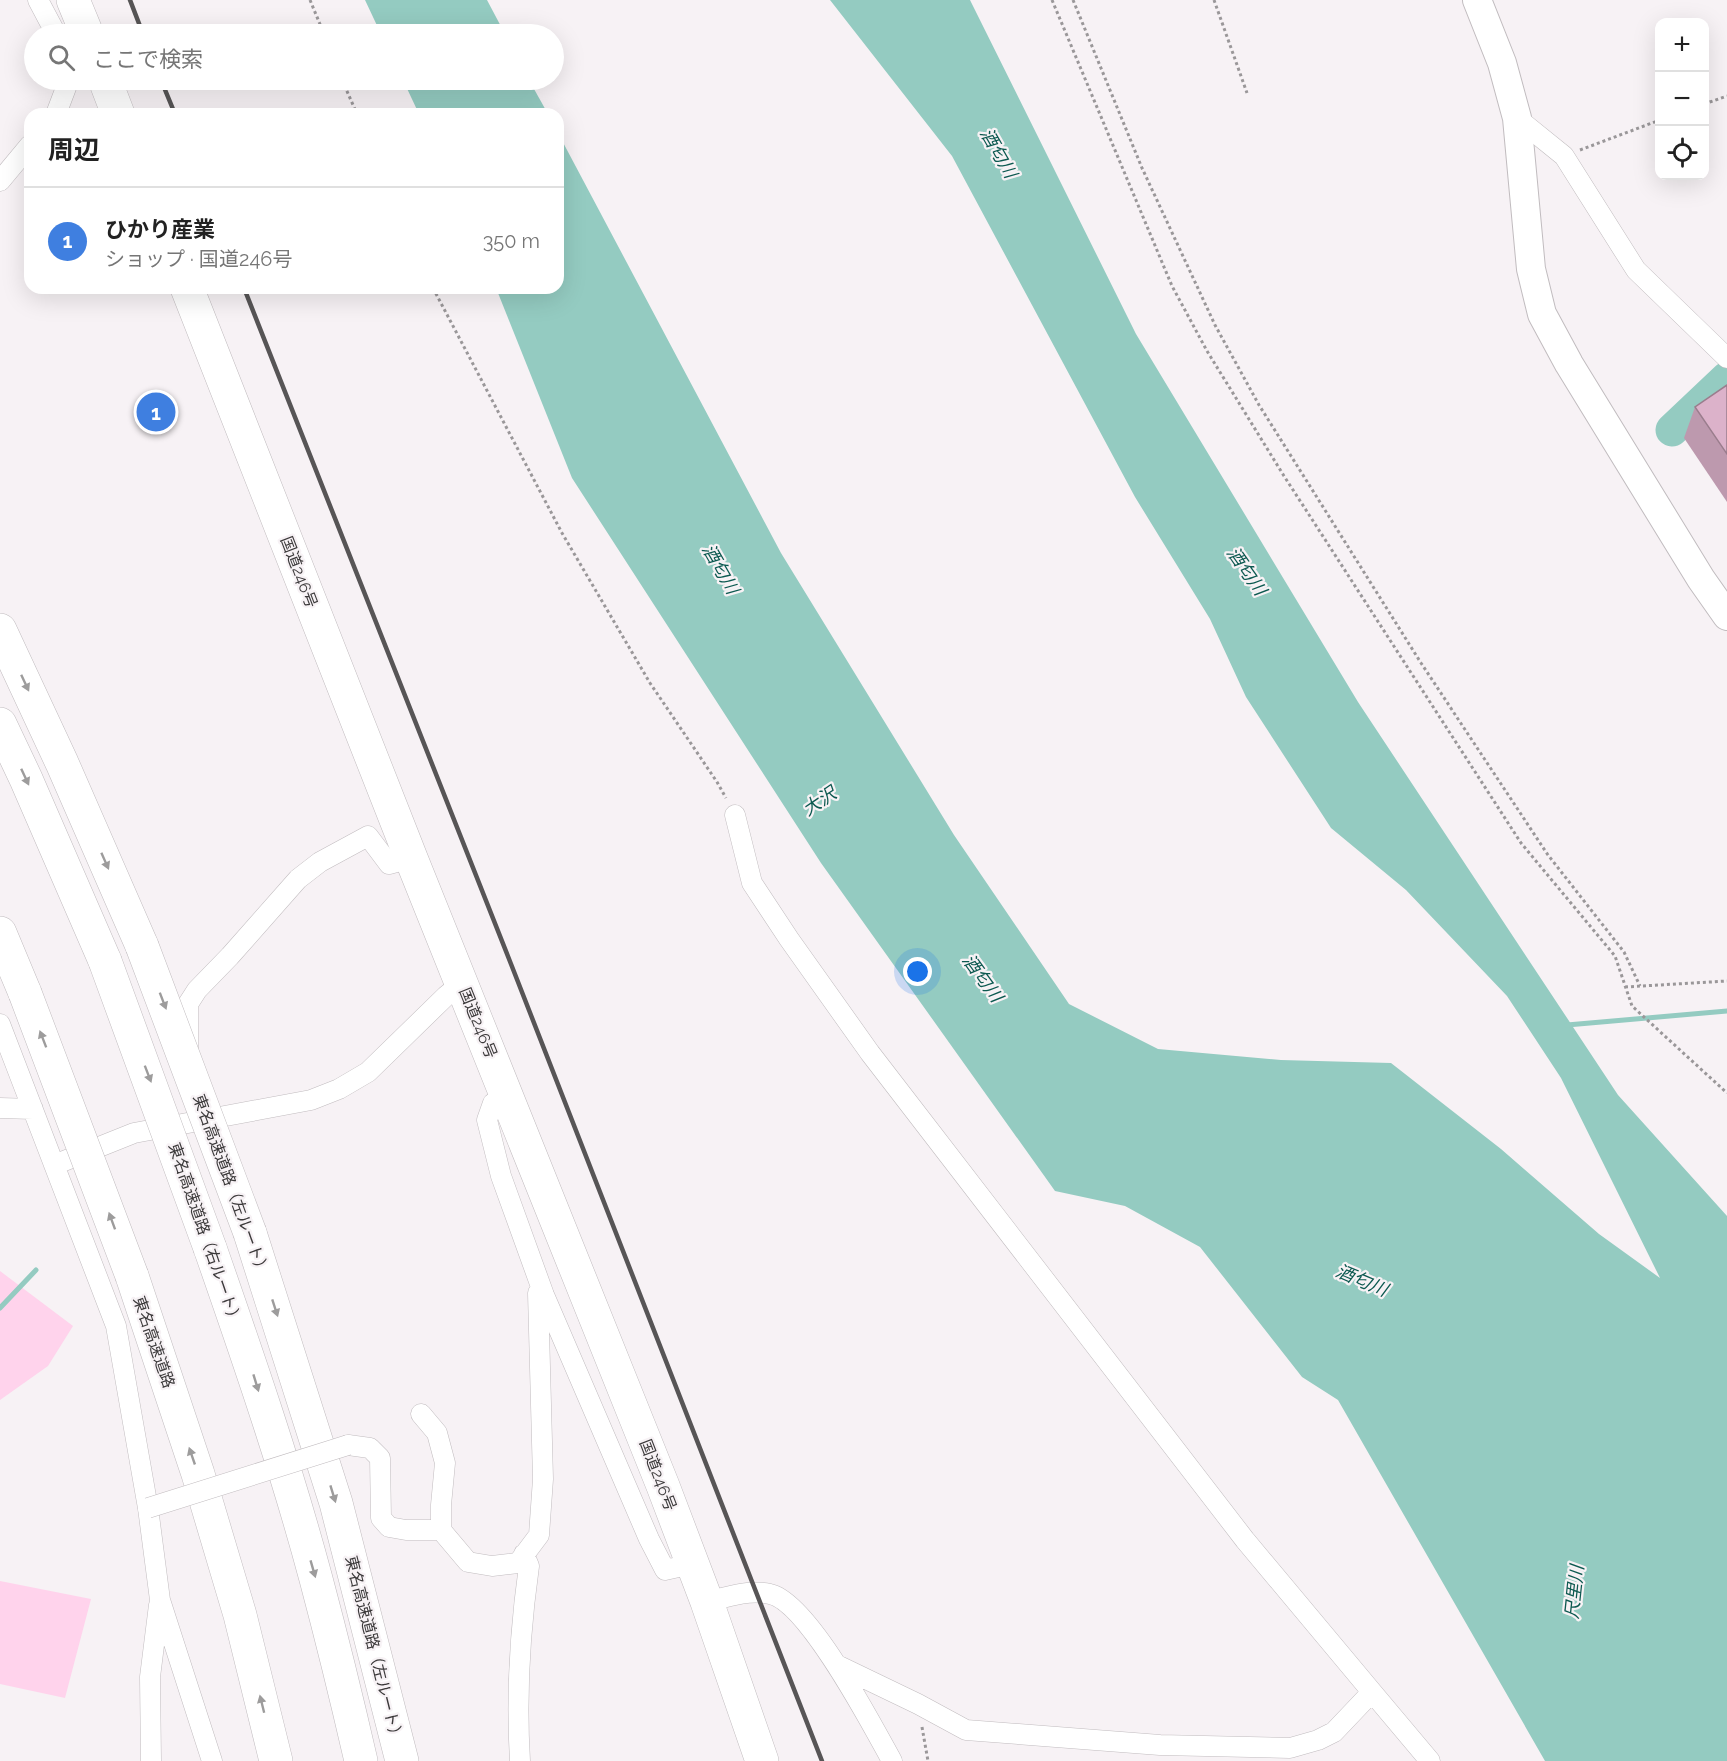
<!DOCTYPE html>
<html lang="ja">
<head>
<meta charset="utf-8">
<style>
  body { margin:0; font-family:Raleway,"Noto Sans JP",sans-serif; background:#f6f6f6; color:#222 }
  .controls { position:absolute; right:18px; top:18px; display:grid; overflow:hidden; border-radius:12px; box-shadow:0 6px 24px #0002 }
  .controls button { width:54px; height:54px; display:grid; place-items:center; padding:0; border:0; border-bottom:2px solid #e0e0e0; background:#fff; color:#222; font:30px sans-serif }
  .you { position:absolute; left:918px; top:972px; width:21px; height:21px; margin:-15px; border:4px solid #fff; border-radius:50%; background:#1a73e8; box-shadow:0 0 0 9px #1a73e833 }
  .badge { display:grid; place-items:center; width:39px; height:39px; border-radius:50%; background:#41867b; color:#fff; font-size:20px; font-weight:700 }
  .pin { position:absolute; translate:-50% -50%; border:3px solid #fff; box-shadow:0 2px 6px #0006 }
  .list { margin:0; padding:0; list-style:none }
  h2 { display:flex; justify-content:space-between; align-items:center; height:78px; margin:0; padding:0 24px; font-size:26px }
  h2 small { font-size:20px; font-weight:400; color:#767676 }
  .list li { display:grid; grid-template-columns:39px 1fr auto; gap:18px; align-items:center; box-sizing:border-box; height:108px; padding:0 24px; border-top:2px solid #e0e0e0 }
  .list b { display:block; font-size:22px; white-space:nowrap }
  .list p { margin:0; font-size:20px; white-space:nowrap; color:#767676 }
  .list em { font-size:20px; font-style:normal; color:#767676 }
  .icon { flex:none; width:33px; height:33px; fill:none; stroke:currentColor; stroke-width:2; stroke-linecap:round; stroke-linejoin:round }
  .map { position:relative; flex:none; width:1727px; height:1761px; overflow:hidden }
  .search { position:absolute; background:#fff; box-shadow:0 6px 24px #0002; left:24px; top:24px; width:540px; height:66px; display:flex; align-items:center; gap:15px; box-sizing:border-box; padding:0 21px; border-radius:33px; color:#767676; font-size:22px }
  .panel { position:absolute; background:#fff; box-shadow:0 6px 24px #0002; left:24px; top:108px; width:540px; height:186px; border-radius:18px }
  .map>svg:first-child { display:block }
  .green { fill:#ffd3ec }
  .water { fill:#94cbc1 }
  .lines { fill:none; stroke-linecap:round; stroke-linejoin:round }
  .stream { stroke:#94cbc1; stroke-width:5 }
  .river { stroke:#94cbc1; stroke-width:33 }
  .street-casing { stroke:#c1bcbf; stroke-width:21 }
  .secondary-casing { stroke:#c1bcbf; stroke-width:30 }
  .highway-casing { stroke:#c1bcbf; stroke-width:34 }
  .path { stroke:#9a9799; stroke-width:3; stroke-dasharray:3 3; stroke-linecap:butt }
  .street { stroke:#fff; stroke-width:20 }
  .secondary { stroke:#fff; stroke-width:28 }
  .highway { stroke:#fff; stroke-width:33 }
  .rail { stroke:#575556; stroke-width:4.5 }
  .street-bridge-casing { stroke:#c1bcbf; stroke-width:21; stroke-linecap:butt }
  .highway-bridge-casing { stroke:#c1bcbf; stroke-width:34; stroke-linecap:butt }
  .street-bridge { stroke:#fff; stroke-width:20 }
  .highway-bridge { stroke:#fff; stroke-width:33 }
  .wall { fill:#bd99ae }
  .building { fill:#dcb2ca; stroke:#9a7d8d; stroke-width:1.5 }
  .oneway { fill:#9d9c9c }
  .labels { text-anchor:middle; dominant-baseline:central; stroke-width:4.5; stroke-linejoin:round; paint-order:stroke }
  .street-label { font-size:16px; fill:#3b393a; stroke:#f7f2f5 }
  .water-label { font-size:18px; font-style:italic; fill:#0c5950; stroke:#f7f2f5 }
</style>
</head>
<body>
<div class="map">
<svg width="1727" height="1761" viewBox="0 0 1727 1761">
  <rect width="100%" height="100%" fill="#f7f2f5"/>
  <path class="green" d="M 0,1271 L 73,1326 L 48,1366 L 0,1400 Z
    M 0,1581 L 91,1599 L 65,1698 L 0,1684 Z"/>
  <path class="water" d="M 365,0 L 487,0 L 505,34 L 381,34 Z
    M 830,0 L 970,0 L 1136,334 L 1358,702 L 1618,1095 L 1727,1216 L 1727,1761 L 1545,1761 L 1338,1400 L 1302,1377 L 1200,1247 L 1125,1206 L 1055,1191 L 821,863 L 572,478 L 496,288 L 558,288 L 558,133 L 781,553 L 954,835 L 1069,1004 L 1158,1049 L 1281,1060 L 1391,1063 L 1501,1149 L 1599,1234 L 1660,1278 L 1561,1078 L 1507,996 L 1406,890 L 1331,828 L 1246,697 L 1210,619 L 1135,497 L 952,156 Z
    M 403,80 L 529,80 L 548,114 L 419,114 Z"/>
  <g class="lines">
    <path class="stream" d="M 1567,1025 L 1727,1011
      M 0,1308 L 36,1270"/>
    <path class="river" d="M 1672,430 L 1727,378"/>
    <g class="street-casing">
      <path id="street" d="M 38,0 L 56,34
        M 56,114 L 67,85 L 67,80
        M 1517,118 L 1564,156 L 1636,270 L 1727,358
        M 0,181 L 30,145
        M 735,815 L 752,883 L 789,939 L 870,1053 L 1245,1540 L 1372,1692 L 1334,1732 L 1318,1740 L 1290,1748 L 1160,1745 L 966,1730 L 918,1704 L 837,1665
        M 0,1024 L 116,1326 L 148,1508 L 160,1600 L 212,1761
        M 188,1048 L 188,1004 L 197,990 L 230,956 L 298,879 L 320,862 L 368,836 L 389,864 L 411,858
        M 508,1095 L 493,1103 L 487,1120 L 501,1176 L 544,1295 L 649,1539 L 665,1570 L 692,1564
        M 0,1108 L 33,1109
        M 54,1165 L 134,1133 L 311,1100 L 339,1089 L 368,1072 L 446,996 L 462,983
        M 421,1414 L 437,1433 L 445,1463 L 441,1505 L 441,1530 L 468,1562 L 492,1566 L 518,1563 L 539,1535 L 543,1479 L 538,1293
        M 348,1445 L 370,1448 L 380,1458 L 381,1518 L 389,1527 L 406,1530 L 441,1530
        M 707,1602 C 726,1597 749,1589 770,1594 C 808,1602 872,1725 892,1761
        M 1372,1692 L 1430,1761
        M 151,1761 L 150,1677 L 159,1605
        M 520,1761 C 516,1696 520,1630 529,1566 L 524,1554"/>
    </g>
    <g class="secondary-casing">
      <path id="secondary" d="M 1477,0 L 1502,63 L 1517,118 L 1531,269 L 1542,314 L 1569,364 L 1701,579 L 1727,616"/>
    </g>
    <g class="highway-casing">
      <path id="highway" d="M 73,0 L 87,34
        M 105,80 L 118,114
        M 187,288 L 411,858 L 663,1486 L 707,1602 L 762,1761
        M 0,630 L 62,763 L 142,946
        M 0,724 L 26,779 L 105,961
        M 0,933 L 25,993
        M 250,1233 L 336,1503 L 402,1761
        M 210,1248 C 248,1357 286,1467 316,1579 C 332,1639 347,1700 361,1761
        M 132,1276 L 198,1474 L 240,1615 L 276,1761"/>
    </g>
    <path class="path" d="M 310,0 L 324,34
      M 1052,0 L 1172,286 L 1207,351 L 1284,476 L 1521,843 L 1615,956 L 1632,1006 L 1727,1093
      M 1073,0 L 1142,168 L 1215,325 L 1259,405 L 1421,663 L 1548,855 L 1624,952 L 1640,986
      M 1214,0 L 1247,93
      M 342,80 L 357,114
      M 1704,104 L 1727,96
      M 1580,150 L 1660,120
      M 433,288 L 562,533 L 650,683 L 717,782 L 726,798
      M 1625,987 L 1727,981
      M 922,1727 L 928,1761"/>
    <use href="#street" class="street"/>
    <use href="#secondary" class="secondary"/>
    <use href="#highway" class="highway"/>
    <path class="rail" d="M 130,0 L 143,34
      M 161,80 L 175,114
      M 244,288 L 511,964 L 822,1761"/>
    <g class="street-bridge-casing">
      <path id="street-bridge" d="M 148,1508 L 348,1445"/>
    </g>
    <g class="highway-bridge-casing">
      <path id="highway-bridge" d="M 142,946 L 250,1233
        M 105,961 L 210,1248
        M 25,993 L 132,1276"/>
    </g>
    <use href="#street-bridge" class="street-bridge"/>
    <use href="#highway-bridge" class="highway-bridge"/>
  </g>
  <path class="wall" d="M 1727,385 L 1727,502 L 1684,438 L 1695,407 Z"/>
  <path class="building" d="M 1727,385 L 1727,454 L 1695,407 Z"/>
  <defs><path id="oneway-solid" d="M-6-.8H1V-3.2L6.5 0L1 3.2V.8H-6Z" transform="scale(1.5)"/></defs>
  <g class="oneway">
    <use href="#oneway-solid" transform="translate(25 683) rotate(65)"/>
    <use href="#oneway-solid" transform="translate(25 777) rotate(65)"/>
    <use href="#oneway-solid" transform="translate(105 861) rotate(66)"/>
    <use href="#oneway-solid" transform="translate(163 1001) rotate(69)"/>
    <use href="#oneway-solid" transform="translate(43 1039) rotate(-111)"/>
    <use href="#oneway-solid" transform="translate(148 1074) rotate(69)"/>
    <use href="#oneway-solid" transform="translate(112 1221) rotate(-110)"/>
    <use href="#oneway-solid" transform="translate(275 1308) rotate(72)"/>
    <use href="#oneway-solid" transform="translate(256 1383) rotate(73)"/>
    <use href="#oneway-solid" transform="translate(192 1456) rotate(-109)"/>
    <use href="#oneway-solid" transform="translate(333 1494) rotate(73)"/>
    <use href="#oneway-solid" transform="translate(313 1569) rotate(74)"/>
    <use href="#oneway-solid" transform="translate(262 1704) rotate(-104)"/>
  </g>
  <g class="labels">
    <g class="street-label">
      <text transform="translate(299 572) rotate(69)">国道246号</text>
      <text transform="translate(478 1023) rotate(68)">国道246号</text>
      <text transform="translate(231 1185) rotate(70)">東名高速道路（左ルート）</text>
      <text transform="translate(205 1234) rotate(71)">東名高速道路（右ルート）</text>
      <text transform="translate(154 1342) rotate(71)">東名高速道路</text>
      <text transform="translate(658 1475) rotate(69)">国道246号</text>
      <text transform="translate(374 1649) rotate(76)">東名高速道路（左ルート）</text>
    </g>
    <g class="water-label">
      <text transform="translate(999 153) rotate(60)">酒匂川</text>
      <text transform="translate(721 569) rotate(60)">酒匂川</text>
      <text transform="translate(1247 571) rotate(55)">酒匂川</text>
      <text transform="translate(819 801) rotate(-34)">大沢</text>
      <text transform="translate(983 978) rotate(54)">酒匂川</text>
      <text transform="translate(1362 1280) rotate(23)">酒匂川</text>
      <text transform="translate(1574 1592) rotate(-84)">尺里川</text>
    </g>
  </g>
</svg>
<div class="controls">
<button>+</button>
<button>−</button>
<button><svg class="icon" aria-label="locate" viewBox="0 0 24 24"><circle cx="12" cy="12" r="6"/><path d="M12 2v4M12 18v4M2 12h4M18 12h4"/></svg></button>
</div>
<div class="you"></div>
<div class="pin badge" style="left:156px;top:412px;background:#3f7fe0">1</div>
<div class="search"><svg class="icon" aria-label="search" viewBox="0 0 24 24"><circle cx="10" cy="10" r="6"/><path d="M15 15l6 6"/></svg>ここで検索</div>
<section class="panel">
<h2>周辺<small></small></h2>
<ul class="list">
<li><span class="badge" style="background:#3f7fe0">1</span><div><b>ひかり産業</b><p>ショップ · 国道246号</p></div><em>350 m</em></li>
</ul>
</section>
</div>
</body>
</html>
